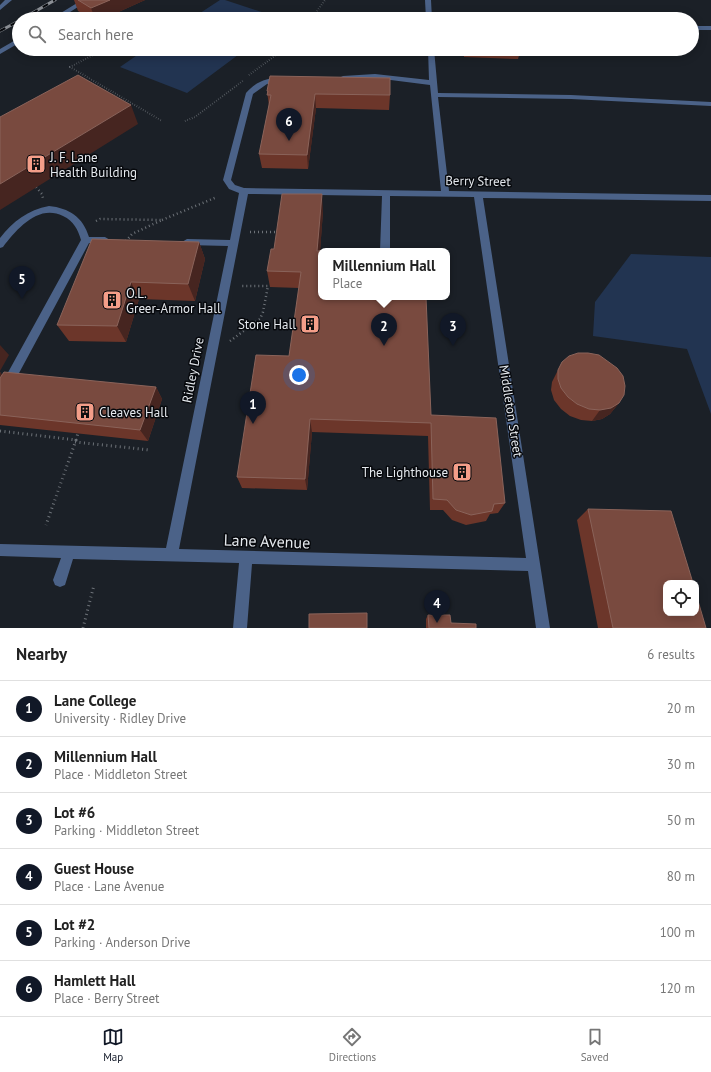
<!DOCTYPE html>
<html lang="en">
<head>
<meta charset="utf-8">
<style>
  body { margin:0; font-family:"PT Sans",sans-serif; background:#f2f2f2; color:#222 }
  .controls { position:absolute; right:12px; bottom:12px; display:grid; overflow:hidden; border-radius:8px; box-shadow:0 2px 10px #0003 }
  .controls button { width:36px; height:36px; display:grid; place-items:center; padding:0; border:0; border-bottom:1px solid #e0e0e0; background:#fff; color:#222; font:20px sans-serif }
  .you { position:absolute; left:299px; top:375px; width:14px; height:14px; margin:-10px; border:3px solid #fff; border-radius:50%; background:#1a73e8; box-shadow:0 0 0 6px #1a73e833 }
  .badge { display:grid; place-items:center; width:26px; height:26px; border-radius:50%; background:#111827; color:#fff; font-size:13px; font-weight:700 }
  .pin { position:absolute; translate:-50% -33px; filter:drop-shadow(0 1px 2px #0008) }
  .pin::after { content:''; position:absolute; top:21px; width:14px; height:12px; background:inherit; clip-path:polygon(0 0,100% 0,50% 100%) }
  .popup { position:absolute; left:318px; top:248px; width:132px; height:52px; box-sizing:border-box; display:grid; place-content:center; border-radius:8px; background:#fff; filter:drop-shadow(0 1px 3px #0005); font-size:13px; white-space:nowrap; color:#767676 }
  .popup b { font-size:15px; color:#222 }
  .popup::after { content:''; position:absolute; left:50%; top:100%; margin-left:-8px; border:8px solid transparent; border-top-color:#fff }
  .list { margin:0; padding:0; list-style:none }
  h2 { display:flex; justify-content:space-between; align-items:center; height:52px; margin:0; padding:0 16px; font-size:17px }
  h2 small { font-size:13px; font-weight:400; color:#767676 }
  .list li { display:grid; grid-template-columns:26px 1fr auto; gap:12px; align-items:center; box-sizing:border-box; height:56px; padding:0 16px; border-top:1px solid #e0e0e0 }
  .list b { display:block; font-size:15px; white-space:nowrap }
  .list p { margin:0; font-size:13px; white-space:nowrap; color:#767676 }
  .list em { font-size:13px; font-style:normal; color:#767676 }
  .icon { flex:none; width:22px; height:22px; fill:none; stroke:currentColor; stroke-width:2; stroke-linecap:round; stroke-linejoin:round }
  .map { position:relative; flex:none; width:711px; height:628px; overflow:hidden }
  .search { position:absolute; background:#fff; box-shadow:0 2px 10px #0003; left:12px; right:12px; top:12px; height:44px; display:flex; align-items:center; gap:10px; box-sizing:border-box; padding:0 14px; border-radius:22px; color:#767676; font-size:15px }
  .sheet { height:388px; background:#fff }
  nav { display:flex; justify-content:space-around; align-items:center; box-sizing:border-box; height:56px; border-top:1px solid #e0e0e0; background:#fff; font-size:11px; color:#767676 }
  nav a { display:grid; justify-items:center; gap:2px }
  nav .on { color:#111827 }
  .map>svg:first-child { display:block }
  .green { fill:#223451 }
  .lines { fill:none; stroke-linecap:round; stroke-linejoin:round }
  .path-far2 { stroke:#6d7278; stroke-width:2; stroke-dasharray:0.5 2; stroke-linecap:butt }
  .path-far1 { stroke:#6d7278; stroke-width:2.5; stroke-dasharray:1 3; stroke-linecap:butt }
  .path { stroke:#6d7278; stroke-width:3; stroke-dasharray:1 3.5; stroke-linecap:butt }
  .minor { fill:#4b6288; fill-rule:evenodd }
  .rail-casing { stroke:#8c9096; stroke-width:3 }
  .rail { stroke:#07090d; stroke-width:2; stroke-dasharray:6; stroke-linecap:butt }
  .wall { fill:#6c362a }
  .shaded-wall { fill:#462520 }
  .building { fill:#794a3f; stroke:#8a635a }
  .labels { text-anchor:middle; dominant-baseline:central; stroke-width:3; stroke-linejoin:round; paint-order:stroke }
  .poi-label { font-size:13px; fill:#e5e9ee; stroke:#07090d; text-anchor:start }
  .street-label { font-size:13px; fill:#e5e9ee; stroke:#07090d }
  .near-street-label { font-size:16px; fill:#e5e9ee; stroke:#07090d }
</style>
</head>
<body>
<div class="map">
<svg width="711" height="628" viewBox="0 0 711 628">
  <rect width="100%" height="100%" fill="#1b2027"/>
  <path class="green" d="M 220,0 L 225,0 L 283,19 L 191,19 Z
    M 146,49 L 246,49 L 187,93 L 120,67 Z
    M 631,254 L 711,257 L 711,414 L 687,349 L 593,336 L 595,302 Z"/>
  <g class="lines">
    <path class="path-far2" d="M 311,19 L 325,0
      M 84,49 L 95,54 L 70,67 L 162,121
      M 249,75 L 284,49
      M 185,121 L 195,117 L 244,80"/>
    <path class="path-far1" d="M 36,187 L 42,194 L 43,198
      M 162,220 L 217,197
      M 96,221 L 100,219 L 162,220 L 132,234 L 126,241
      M 250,232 L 276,232
      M 230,341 L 260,319 L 263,312 L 268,286 L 240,286"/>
    <path class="path" d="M 0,431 L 76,440 L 46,525
      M 76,440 L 78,433
      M 75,442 L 150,450
      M 83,628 L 94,585"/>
    <path class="minor" d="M 5,0 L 12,0 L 0,10 L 0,5 Z
      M 82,0 L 89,0 L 59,19 L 51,19 Z
      M 425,0 L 431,0 L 432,19 L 426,19 Z
      M 692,26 L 711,26 L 711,30 L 692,30 Z
      M 19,38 L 19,43 L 0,54 L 0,49 Z
      M 428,49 L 434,49 L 438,93 L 571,95 L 711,102 L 711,106 L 571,99 L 438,97 L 449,191 L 711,195 L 711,201 L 483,198 L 550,628 L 536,628 L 528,571 L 252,564 L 247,628 L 233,628 L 239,563 L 73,559 L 65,585 L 60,587 L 55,585 L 53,580 L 61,558 L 0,556 L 0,544 L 166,548 L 228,246 L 187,245 L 182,242 L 187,239 L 230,240 L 239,193 L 229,189 L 223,180 L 246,93 C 255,82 267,78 281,77 L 285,79 L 267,84 L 253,94 L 231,180 L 235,185 L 244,188 L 441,191 L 430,85 L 375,78 L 343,80 L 339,78 L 343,76 L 375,74 L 429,80 ZM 248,194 L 382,196 L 380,251 L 390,251 L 390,196 L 474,197 L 526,558 L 179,549 Z
      M 49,206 C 69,208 83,217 89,237 L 105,237 L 110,240 L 105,243 L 89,243 L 4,401 L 0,403 L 0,387 L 81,240 C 78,230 74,221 63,216 C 38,204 17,229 3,247 L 0,248 L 0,238 C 13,221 28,210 49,206 Z"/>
    <g class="rail-casing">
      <path id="rail" d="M 22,19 L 55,0
        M 0,31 L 19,21"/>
    </g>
    <use href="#rail" class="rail"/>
  </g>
  <path class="wall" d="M 74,0 L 145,0 L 103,19 L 92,19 L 78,11 Z
    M 464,49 L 521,49 L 518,59 L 464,57 Z
    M 267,91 L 390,95 L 389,110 L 316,108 L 308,169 L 262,168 L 259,154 L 269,106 Z
    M 323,211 L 320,251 L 321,251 L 431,415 L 505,503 L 498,513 L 490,514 L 486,521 L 466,525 L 452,520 L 443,510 L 430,510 L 428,436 L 312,432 L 307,490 L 242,488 L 237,477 L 289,356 L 299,288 L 270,287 L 267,271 L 274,249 Z
    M 199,242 L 205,259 L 195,301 L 139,299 L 126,342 L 69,341 L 57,325 Z
    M 562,362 L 619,403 L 610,414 L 602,419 L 592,421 L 581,420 L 570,416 L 561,409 L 554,400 L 551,390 L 552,382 Z
    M 0,372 L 2,375 L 156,387 L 162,399 L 148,441 L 0,425 Z
    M 588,509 L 706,628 L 598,628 L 577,520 Z
    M 428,615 L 451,623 L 476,628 L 426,628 L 426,619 Z"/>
  <path class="shaded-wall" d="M 110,0 L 145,0 L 103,19 L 95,19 L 91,8 Z
    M 315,94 L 316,108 L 308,169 L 307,155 Z
    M 131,105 L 138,124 L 0,210 L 0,184 Z
    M 322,194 L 323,211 L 319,267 L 317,251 Z
    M 199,242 L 205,259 L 195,301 L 188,284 Z
    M 131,282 L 139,299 L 126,342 L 117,326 Z
    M 0,345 L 9,355 L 0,371 Z
    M 0,372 L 3,376 L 0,384 Z
    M 156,387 L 162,399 L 148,441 L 140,430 Z
    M 619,403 L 610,414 L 602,419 L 592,421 L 600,410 Z
    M 310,419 L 312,432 L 307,490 L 305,479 Z"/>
  <path class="building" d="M 78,0 L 110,0 L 91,8 Z
    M 78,75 L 131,105 L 0,184 L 0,117 Z
    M 270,76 L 390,78 L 390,95 L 315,94 L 307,155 L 259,154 L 271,95 L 267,95 L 268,91 L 267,91 Z
    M 282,194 L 322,194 L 317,251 L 327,251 L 321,251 L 321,297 L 426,297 L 431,415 L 496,418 L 505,503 L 494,504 L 492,511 L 471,515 L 456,510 L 447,500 L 433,499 L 431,423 L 310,419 L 305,479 L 237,477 L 256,355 L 289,356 L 301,272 L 267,271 L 271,249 L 274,249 Z
    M 92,239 L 199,242 L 188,284 L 131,282 L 117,326 L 57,325 Z
    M 578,353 L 588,353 L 599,355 L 617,368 L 623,376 L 625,386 L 624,395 L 619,403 L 611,408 L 600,410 L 589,409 L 577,404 L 568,397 L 561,388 L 558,379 L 558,370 L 562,362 L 569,356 Z
    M 4,372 L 156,387 L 140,430 L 0,415 L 0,378 Z
    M 588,509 L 671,511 L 693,583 L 666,583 L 666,613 L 696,613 L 696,594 L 706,628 L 613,628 Z
    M 367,613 L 367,628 L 309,628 L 309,614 Z
    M 428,615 L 450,615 L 451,623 L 476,624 L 476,628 L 429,628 Z"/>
  <defs>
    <g id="building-square" transform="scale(1)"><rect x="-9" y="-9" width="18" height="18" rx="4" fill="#f49e89" stroke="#07090d"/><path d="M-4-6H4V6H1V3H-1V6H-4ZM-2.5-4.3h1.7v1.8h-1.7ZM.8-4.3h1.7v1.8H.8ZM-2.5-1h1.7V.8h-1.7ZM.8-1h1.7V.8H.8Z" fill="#111"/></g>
  </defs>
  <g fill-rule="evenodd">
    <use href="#building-square" x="36" y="164"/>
    <use href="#building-square" x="112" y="300"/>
    <use href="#building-square" x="310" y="324"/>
    <use href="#building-square" x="85" y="412"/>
    <use href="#building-square" x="462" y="472"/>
  </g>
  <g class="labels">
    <g class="poi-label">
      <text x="50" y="157">J. F. Lane<tspan x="50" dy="15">Health Building</tspan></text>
      <text x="126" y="293">O.L.<tspan x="126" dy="15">Greer-Armor Hall</tspan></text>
      <text x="296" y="324" text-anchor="end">Stone Hall</text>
      <text x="99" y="412">Cleaves Hall</text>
      <text x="448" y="472" text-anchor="end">The Lighthouse</text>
    </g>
    <g class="street-label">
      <text transform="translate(478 181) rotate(1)">Berry Street</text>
      <text transform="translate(193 370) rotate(-79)">Ridley Drive</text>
      <text transform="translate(511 411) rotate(81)">Middleton Street</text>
    </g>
    <g class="near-street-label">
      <text transform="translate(267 541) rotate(2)">Lane Avenue</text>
    </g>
  </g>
</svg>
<div class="controls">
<button><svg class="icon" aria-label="locate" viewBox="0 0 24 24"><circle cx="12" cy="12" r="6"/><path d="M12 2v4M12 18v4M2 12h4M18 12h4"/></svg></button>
</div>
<div class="you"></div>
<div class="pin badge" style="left:253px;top:424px">1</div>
<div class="pin badge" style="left:384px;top:346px">2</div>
<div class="popup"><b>Millennium Hall</b>Place</div>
<div class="pin badge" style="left:453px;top:346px">3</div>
<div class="pin badge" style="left:437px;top:623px">4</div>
<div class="pin badge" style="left:22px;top:299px">5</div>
<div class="pin badge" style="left:289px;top:141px">6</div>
<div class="search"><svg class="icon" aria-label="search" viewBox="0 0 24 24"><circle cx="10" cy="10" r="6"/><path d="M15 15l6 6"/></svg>Search here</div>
</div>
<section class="sheet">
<h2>Nearby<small>6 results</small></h2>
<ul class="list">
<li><span class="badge">1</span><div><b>Lane College</b><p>University · Ridley Drive</p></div><em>20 m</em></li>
<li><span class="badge">2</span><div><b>Millennium Hall</b><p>Place · Middleton Street</p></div><em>30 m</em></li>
<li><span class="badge">3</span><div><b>Lot #6</b><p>Parking · Middleton Street</p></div><em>50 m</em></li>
<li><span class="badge">4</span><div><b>Guest House</b><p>Place · Lane Avenue</p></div><em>80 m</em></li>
<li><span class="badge">5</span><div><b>Lot #2</b><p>Parking · Anderson Drive</p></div><em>100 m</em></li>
<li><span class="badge">6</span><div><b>Hamlett Hall</b><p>Place · Berry Street</p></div><em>120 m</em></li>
</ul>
</section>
<nav>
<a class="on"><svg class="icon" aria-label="map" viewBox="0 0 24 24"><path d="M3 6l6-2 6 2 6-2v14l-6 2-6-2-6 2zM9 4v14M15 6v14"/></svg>Map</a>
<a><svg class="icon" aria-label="directions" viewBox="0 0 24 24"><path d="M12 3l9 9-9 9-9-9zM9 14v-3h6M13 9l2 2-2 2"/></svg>Directions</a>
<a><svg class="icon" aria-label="saved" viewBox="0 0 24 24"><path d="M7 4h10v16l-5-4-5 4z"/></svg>Saved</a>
</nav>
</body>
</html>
